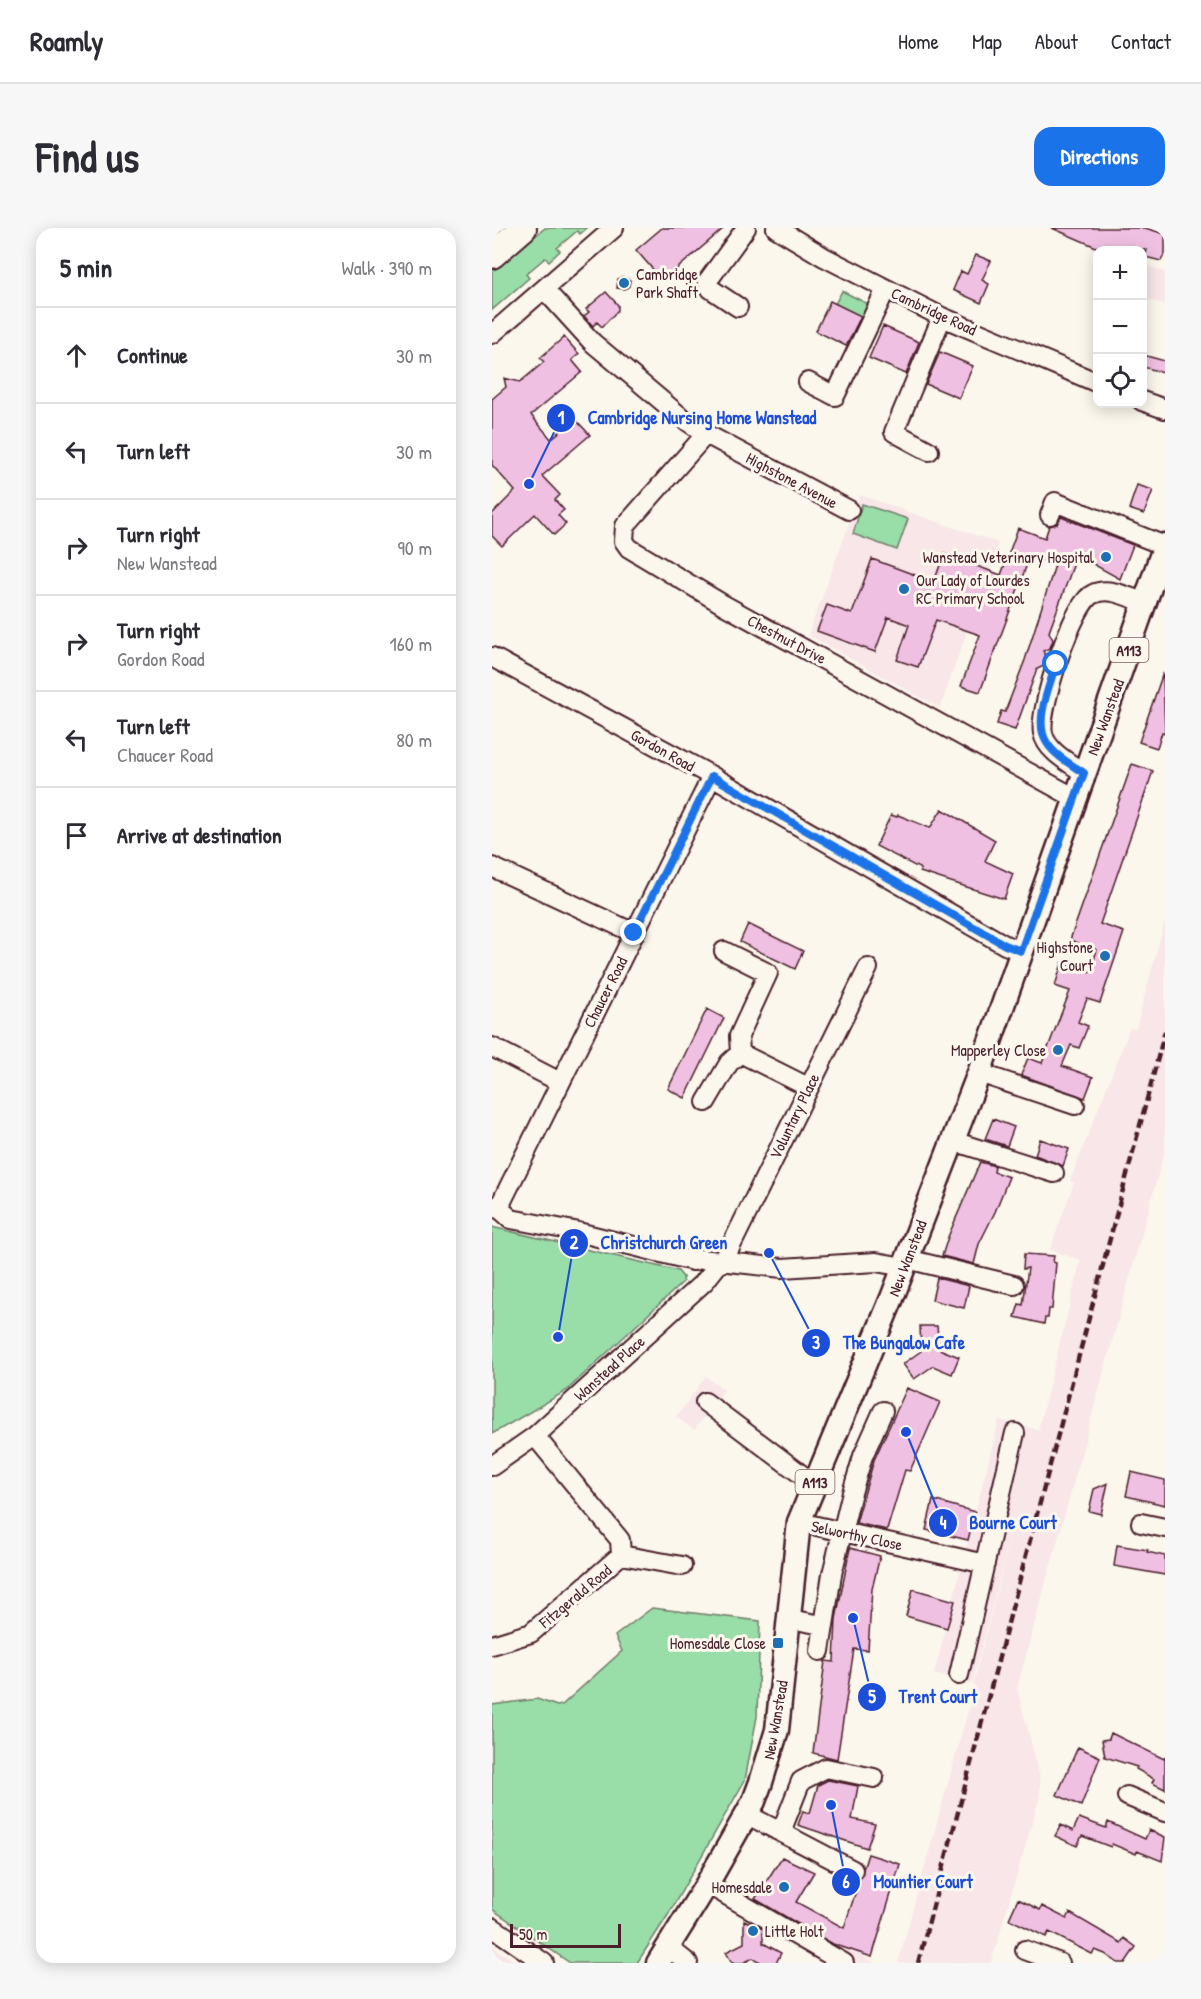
<!DOCTYPE html>
<html lang="en">
<head>
<meta charset="utf-8">
<style>
  body { margin:0; font-family:"Patrick Hand",sans-serif; background:#f7f7f7; color:#2b2b33 }
  .controls { position:absolute; right:18px; top:18px; display:grid; overflow:hidden; border-radius:12px; box-shadow:0 3px 15px #0003 }
  .controls button { width:54px; height:54px; display:grid; place-items:center; padding:0; border:0; border-bottom:2px solid #e1e1e2; background:#fff; color:#2b2b33; font:30px sans-serif }
  .scale { position:absolute; left:18px; bottom:15px; width:111px; box-sizing:border-box; padding-left:6px; border:3px solid #4a1f2b; border-top:0; font-size:16px; line-height:21px; white-space:nowrap; color:#4a1f2b; -webkit-text-stroke:4px #fbf7ec; paint-order:stroke }
  .stop { position:absolute; width:18px; height:18px; margin:-14px; border:4px solid #1a73e8; border-radius:50%; background:#fff }
  .stop.end { background:#1a73e8; border-color:#fff; box-shadow:0 2px 6px #0008 }
  .list { margin:0; padding:0; list-style:none }
  h2 { display:flex; justify-content:space-between; align-items:center; height:78px; margin:0; padding:0 24px; font-size:26px }
  h2 small { font-size:20px; font-weight:400; color:#7c7c81 }
  .list li { display:grid; grid-template-columns:39px 1fr auto; gap:18px; align-items:center; box-sizing:border-box; height:96px; padding:0 24px; border-top:2px solid #e1e1e2 }
  .list b { display:block; font-size:22px; white-space:nowrap }
  .list p { margin:0; font-size:20px; white-space:nowrap; color:#7c7c81 }
  .list em { font-size:20px; font-style:normal; color:#7c7c81 }
  .icon { flex:none; width:33px; height:33px; fill:none; stroke:currentColor; stroke-width:2; stroke-linecap:round; stroke-linejoin:round }
  .map { position:relative; flex:none; width:673px; height:1735px; overflow:hidden; border-radius:18px }
  header { display:flex; align-items:center; gap:36px; box-sizing:border-box; height:84px; padding:0 30px; background:#fff; border-bottom:2px solid #e1e1e2 }
  header strong { font-size:28px }
  nav { display:flex; gap:33px; margin-inline-start:auto; font-size:21px }
  .intro { display:flex; align-items:center; justify-content:space-between; box-sizing:border-box; height:144px; padding:0 36px }
  h1 { margin:0; font-size:42px }
  .button { padding:15px 27px; border-radius:18px; background:#1a73e8; color:#fff; font-size:21px; font-weight:700 }
  main { display:flex; gap:36px; padding:0 36px }
  aside { flex:1; background:#fff; border-radius:18px; box-shadow:0 3px 15px #0003 }
  .map>svg:first-child { display:block }
  .built { fill:#f8e6e9 }
  .green { fill:#99dda9; stroke:#727e6a; stroke-width:1.5 }
  .building { fill:#f0c0e2; stroke:#4a1f2b; stroke-width:1.5 }
  .lines { fill:none; stroke-linecap:round; stroke-linejoin:round }
  .minor-casing { stroke:#4a1f2b; stroke-width:22 }
  .major-casing { stroke:#4a1f2b; stroke-width:27 }
  .highway-casing { stroke:#4a1f2b; stroke-width:30 }
  .minor { stroke:#fbf7ec; stroke-width:18 }
  .major { stroke:#fbf7ec; stroke-width:22 }
  .highway { stroke:#fbf7ec; stroke-width:26 }
  .rail { stroke:#4a1f2b; stroke-width:4.5; stroke-dasharray:9 4.5; stroke-linecap:butt }
  .route { stroke:#1a73e8; stroke-width:8 }
  .poi-dot { fill:#1f6fb2; stroke:#fbf7ec; stroke-width:2 }
  .labels { text-anchor:middle; dominant-baseline:central; stroke-width:6; stroke-linejoin:round; paint-order:stroke }
  .shield { fill:#fbf7ec; stroke:#7f6065; stroke-width:1.5 }
  .shield-label { font-size:15px; font-weight:bold; fill:#4a1f2b }
  .poi-label { font-size:16px; fill:#4a1f2b; stroke:#fbf7ec; text-anchor:end }
  .street-label { font-size:16px; fill:#4a1f2b; stroke:#fbf7ec }
  .leader { fill:none; stroke:#1d4ed8; stroke-width:2 }
  .callout-dot { fill:#1d4ed8; stroke:#fbf7ec; stroke-width:2 }
  .mark-label { font-size:18px; text-anchor:middle; font-weight:bold; fill:#fff }
  .callout-label { font-size:18px; text-anchor:middle; font-weight:bold; fill:#1d4ed8; stroke:#fbf7ec; stroke-width:6; stroke-linejoin:round; paint-order:stroke }
</style>
</head>
<body>
<header>
<strong>Roamly</strong>
<nav><a>Home</a><a>Map</a><a>About</a><a>Contact</a></nav>
</header>
<div class="intro"><h1>Find us</h1><a class="button">Directions</a></div>
<main>
<aside>
<h2>5 min<small>Walk · 390 m</small></h2>
<ul class="list">
<li><svg class="icon" aria-label="ahead" viewBox="0 0 24 24"><path d="M12 20V5M6 11l6-6 6 6"/></svg><div><b>Continue</b></div><em>30 m</em></li>
<li><svg class="icon" aria-label="left" viewBox="0 0 24 24"><path d="M17 20v-9H6M10 6l-5 5 5 5"/></svg><div><b>Turn left</b></div><em>30 m</em></li>
<li><svg class="icon" aria-label="right" viewBox="0 0 24 24"><path d="M7 20v-9h11M14 6l5 5-5 5"/></svg><div><b>Turn right</b><p>New Wanstead</p></div><em>90 m</em></li>
<li><svg class="icon" aria-label="right" viewBox="0 0 24 24"><path d="M7 20v-9h11M14 6l5 5-5 5"/></svg><div><b>Turn right</b><p>Gordon Road</p></div><em>160 m</em></li>
<li><svg class="icon" aria-label="left" viewBox="0 0 24 24"><path d="M17 20v-9H6M10 6l-5 5 5 5"/></svg><div><b>Turn left</b><p>Chaucer Road</p></div><em>80 m</em></li>
<li><svg class="icon" aria-label="arrive" viewBox="0 0 24 24"><path d="M6 21V4h12l-3 4 3 4H6"/></svg><div><b>Arrive at destination</b></div></li>
</ul>
</aside>
<div class="map">
<svg width="673" height="1735" viewBox="0 0 673 1735">
  <rect width="100%" height="100%" fill="#fbf7ec"/>
  <filter id="ink" filterUnits="userSpaceOnUse"><feTurbulence type="fractalNoise" baseFrequency=".0167" numOctaves="2"/><feDisplacementMap in="SourceGraphic" scale="12" xChannelSelector="R" yChannelSelector="G"/><feConvolveMatrix kernelMatrix="1 2 1 2 8 2 1 2 1" color-interpolation-filters="sRGB"/></filter>
  <g filter="url(#ink)">
    <path class="built" d="M 651,37 L 673,44 L 673,77 L 651,70 Z
      M 368,267 L 506,315 L 448,480 L 316,407 Z
      M 673,692 L 673,921 L 525,1460 L 548,1550 L 548,1568 L 499,1735 L 406,1735 L 483,1458 L 481,1457 L 533,1253 L 480,1456 L 442,1446 L 507,1192 L 546,1202 L 589,1032 L 558,1022 L 582,955 L 578,953 L 638,800 L 644,801 Z
      M 214,1148 L 232,1162 L 202,1202 L 184,1189 Z
      M 341,1710 L 383,1735 L 352,1735 L 333,1723 Z
      M 0,1718 L 25,1735 L 0,1735 Z"/>
    <path class="green" d="M 53,0 L 95,0 L 88,6 L 85,3 L 65,20 L 68,23 L 57,33 L 53,30 L 34,46 L 37,50 L 0,82 L 0,43 Z
      M 350,63 L 376,76 L 372,90 L 343,76 Z
      M 370,276 L 416,291 L 405,322 L 361,306 Z
      M 0,999 L 186,1043 L 191,1049 L 191,1054 L 74,1163 L 0,1206 Z
      M 160,1380 L 268,1393 L 265,1489 L 253,1552 L 176,1687 L 145,1735 L 78,1735 L 0,1681 L 0,1477 L 45,1471 L 65,1478 L 70,1477 L 130,1423 L 123,1408 Z"/>
    <path class="building" d="M 170,0 L 232,0 L 171,53 L 144,22 Z
      M 560,0 L 653,0 L 673,6 L 673,25 L 669,33 L 653,29 L 655,22 L 611,22 Z
      M 484,27 L 499,33 L 490,52 L 497,56 L 489,75 L 461,62 L 469,43 L 475,46 Z
      M 130,49 L 138,52 L 137,58 L 133,61 L 125,60 L 126,51 Z
      M 114,64 L 126,77 L 126,82 L 110,99 L 105,94 L 101,98 L 92,88 L 97,84 L 94,81 Z
      M 338,73 L 369,88 L 354,118 L 324,103 Z
      M 391,98 L 427,114 L 414,146 L 377,130 Z
      M 72,109 L 87,126 L 80,132 L 90,144 L 39,187 L 59,211 L 83,191 L 98,207 L 50,248 L 68,267 L 63,272 L 72,282 L 66,287 L 74,296 L 62,307 L 43,286 L 10,318 L 0,308 L 0,286 L 23,263 L 0,237 L 0,171 L 14,159 L 12,150 L 28,154 L 52,134 L 48,130 Z
      M 448,124 L 481,138 L 467,170 L 434,156 Z
      M 651,127 L 673,133 L 673,145 L 651,139 Z
      M 645,257 L 661,262 L 652,286 L 637,281 Z
      M 569,289 L 641,317 L 628,351 L 585,327 L 557,404 L 561,412 L 558,420 L 551,423 L 555,430 L 552,438 L 545,441 L 523,502 L 505,496 L 509,483 L 513,484 L 533,432 L 563,337 L 538,328 L 488,464 L 469,458 L 488,407 L 444,392 L 426,439 L 405,432 L 417,397 L 396,389 L 383,424 L 325,403 L 335,377 L 360,386 L 380,331 L 442,354 L 452,326 L 509,347 L 526,300 L 553,310 L 557,298 L 565,296 Z
      M 671,445 L 673,505 L 670,504 L 665,520 L 647,514 Z
      M 640,536 L 661,543 L 608,696 L 632,704 L 608,775 L 595,771 L 586,794 L 596,798 L 587,820 L 579,817 L 570,838 L 601,849 L 593,870 L 529,847 L 536,830 L 550,835 L 578,763 L 563,758 L 570,735 L 598,744 L 605,722 L 578,712 Z
      M 450,581 L 503,612 L 493,633 L 521,646 L 512,671 L 428,644 L 429,641 L 384,618 L 399,587 L 405,589 L 406,587 L 438,600 Z
      M 256,696 L 311,723 L 303,741 L 248,714 Z
      M 215,781 L 232,790 L 193,870 L 176,861 Z
      M 501,891 L 522,899 L 515,918 L 493,911 Z
      M 548,911 L 577,921 L 571,938 L 543,927 Z
      M 488,934 L 503,938 L 502,944 L 517,949 L 503,984 L 487,1016 L 482,1036 L 450,1028 L 456,1009 Z
      M 532,1026 L 562,1028 L 561,1034 L 564,1035 L 560,1081 L 557,1081 L 556,1090 L 553,1090 L 552,1096 L 523,1089 L 527,1076 L 531,1077 L 536,1040 L 531,1041 Z
      M 445,1050 L 477,1058 L 472,1080 L 440,1072 Z
      M 428,1098 L 445,1098 L 447,1121 L 467,1129 L 460,1146 L 441,1138 L 422,1151 L 411,1136 L 429,1123 Z
      M 415,1160 L 448,1174 L 418,1243 L 413,1242 L 395,1302 L 364,1295 L 382,1232 Z
      M 639,1244 L 673,1252 L 673,1277 L 634,1268 Z
      M 616,1255 L 609,1286 L 597,1283 L 602,1261 Z
      M 441,1272 L 483,1284 L 476,1312 L 434,1302 Z
      M 625,1317 L 656,1322 L 655,1324 L 673,1328 L 673,1347 L 622,1338 Z
      M 358,1320 L 388,1328 L 380,1361 L 376,1422 L 362,1421 L 345,1531 L 321,1525 L 333,1433 L 342,1434 L 344,1391 Z
      M 421,1361 L 463,1373 L 455,1400 L 414,1388 Z
      M 619,1505 L 672,1531 L 673,1528 L 673,1561 L 660,1555 L 662,1551 L 644,1541 L 645,1539 L 613,1529 L 610,1512 L 617,1511 Z
      M 586,1519 L 608,1529 L 589,1578 L 565,1567 Z
      M 336,1552 L 366,1558 L 360,1591 L 383,1596 L 375,1620 L 306,1597 L 311,1583 L 318,1585 L 326,1557 Z
      M 587,1590 L 614,1600 L 616,1594 L 653,1611 L 657,1602 L 673,1609 L 670,1633 L 645,1623 L 644,1626 L 620,1616 L 619,1619 L 590,1608 L 585,1618 L 563,1608 L 569,1597 L 581,1603 Z
      M 376,1626 L 408,1636 L 380,1729 L 341,1716 L 263,1671 L 290,1629 L 322,1644 L 304,1674 L 352,1700 Z
      M 526,1671 L 548,1682 L 550,1678 L 575,1691 L 578,1685 L 629,1715 L 632,1710 L 644,1719 L 633,1735 L 626,1735 L 613,1726 L 603,1722 L 600,1726 L 557,1704 L 554,1709 L 517,1691 Z
      M 252,1692 L 271,1701 L 271,1715 L 289,1725 L 284,1735 L 270,1735 L 261,1730 L 251,1735 L 240,1735 L 234,1724 L 252,1715 Z"/>
    <g class="lines">
      <g class="minor-casing">
        <path id="minor" d="M 284,0 L 332,29 L 450,89 L 606,155
          M 52,61 L 101,115 L 189,189 L 214,206 L 357,282
          M 246,79 L 219,61 L 215,54 L 254,0
          M 0,106 L 122,0
          M 316,154 L 343,168 L 394,61
          M 650,173 L 673,181
          M 214,206 L 133,298 L 132,313 L 137,320 L 232,377 L 583,570
          M 437,223 L 402,204 L 450,89
          M 558,287 L 563,274 L 673,318
          M 0,429 L 220,548 L 513,717 L 529,723
          M 592,545 C 578,535 554,523 551,505 C 546,482 581,374 601,366 C 618,358 637,370 654,375
          M 0,639 L 142,705
          M 232,723 L 276,745 L 247,808 L 248,825 L 316,859
          M 0,819 L 68,854
          M 487,845 L 583,877
          M 214,874 L 237,835 L 248,825
          M 461,913 L 562,945
          M 0,979 L 9,982 L 19,991 L 82,1003 L 201,1033 L 209,1031 L 290,1040 L 384,1034 L 412,1039
          M 9,982 L 10,973 L 220,548
          M 415,1031 L 522,1057
          M 213,1174 L 322,1256
          M 0,1238 L 43,1208 L 213,1053 L 236,1024 L 376,740
          M 307,1294 L 493,1336
          M 649,1295 L 673,1300
          M 129,1327 L 190,1338
          M 298,1391 L 330,1397
          M 0,1417 L 39,1405 L 129,1327 L 128,1312 L 43,1208
          M 328,1423 L 340,1346 L 359,1268 L 371,1228 L 391,1183
          M 467,1447 L 523,1205
          M 635,1568 L 673,1584
          M 254,1586 L 361,1642
          M 289,1604 L 309,1553 L 334,1540 L 382,1550
          M 215,1656 L 352,1735
          M 0,1699 L 52,1735
          M 176,1719 L 196,1735
          M 533,1722 L 568,1735"/>
      </g>
      <g class="major-casing">
        <path id="major" d="M 166,1735 L 215,1656 L 262,1573 L 269,1554 L 285,1502 L 307,1294 L 400,1070 L 487,845 L 673,317"/>
      </g>
      <g class="highway-casing">
        <path id="highway" d="M 0,27 L 31,0"/>
      </g>
      <use href="#minor" class="minor"/>
      <use href="#major" class="major"/>
      <use href="#highway" class="highway"/>
      <path class="rail" d="M 426,1735 L 673,803"/>
    </g>
  </g>
  <g class="lines" filter="url(#ink)">
    <path class="route" d="M 142,705 L 220,548 L 513,717 L 529,723 L 592,545 C 580,537 563,528 555,515 C 541,494 558,457 564,436"/>
  </g>
  <g class="poi-dot">
    <circle cx="132" cy="55" r="6"/>
    <circle cx="614" cy="329" r="6"/>
    <circle cx="412" cy="361" r="6"/>
    <circle cx="613" cy="728" r="6"/>
    <circle cx="566" cy="822" r="6"/>
    <rect x="280" y="1409" width="12" height="12" rx="3"/>
    <circle cx="292" cy="1659" r="6"/>
    <circle cx="261" cy="1703" r="6"/>
  </g>
  <g class="labels">
    <g class="shield">
      <rect x="617.5" y="410" width="39" height="24" rx="4.5"/>
      <rect x="303.5" y="1242" width="39" height="24" rx="4.5"/>
    </g>
    <g class="shield-label">
      <text x="637" y="422">A113</text>
      <text x="323" y="1254">A113</text>
    </g>
    <g class="poi-label">
      <text x="144" y="46" text-anchor="start">Cambridge<tspan x="144" dy="18">Park Shaft</tspan></text>
      <text x="602" y="329">Wanstead Veterinary Hospital</text>
      <text x="424" y="352" text-anchor="start">Our Lady of Lourdes<tspan x="424" dy="18">RC Primary School</tspan></text>
      <text x="601" y="719">Highstone<tspan x="601" dy="18">Court</tspan></text>
      <text x="554" y="822">Mapperley Close</text>
      <text x="274" y="1415">Homesdale Close</text>
      <text x="280" y="1659">Homesdale</text>
      <text x="273" y="1703" text-anchor="start">Little Holt</text>
    </g>
    <g class="street-label">
      <text transform="translate(442 83) rotate(25)">Cambridge Road</text>
      <text transform="translate(300 252) rotate(28)">Highstone Avenue</text>
      <text transform="translate(295 411) rotate(28)">Chestnut Drive</text>
      <text transform="translate(613 489) rotate(-70)">New Wanstead</text>
      <text transform="translate(171 522) rotate(29)">Gordon Road</text>
      <text transform="translate(113 764) rotate(-63)">Chaucer Road</text>
      <text transform="translate(302 888) rotate(-64)">Voluntary Place</text>
      <text transform="translate(415 1030) rotate(-69)">New Wanstead</text>
      <text transform="translate(117 1140) rotate(-42)">Wanstead Place</text>
      <text transform="translate(365 1307) rotate(12)">Selworthy Close</text>
      <text transform="translate(83 1368) rotate(-40)">Fitzgerald Road</text>
      <text transform="translate(283 1492) rotate(-80)">New Wanstead</text>
    </g>
  </g>
  <path class="leader" d="M37 256L69 190M66 1109L82 1015M277 1025L324 1115M414 1204L451 1295M361 1390L380 1469M339 1577L354 1654"/>
  <g class="callout-dot">
    <circle cx="37" cy="256" r="6"/>
    <circle cx="66" cy="1109" r="6"/>
    <circle cx="277" cy="1025" r="6"/>
    <circle cx="414" cy="1204" r="6"/>
    <circle cx="361" cy="1390" r="6"/>
    <circle cx="339" cy="1577" r="6"/>
    <circle cx="69" cy="190" r="15"/>
    <circle cx="82" cy="1015" r="15"/>
    <circle cx="324" cy="1115" r="15"/>
    <circle cx="451" cy="1295" r="15"/>
    <circle cx="380" cy="1469" r="15"/>
    <circle cx="354" cy="1654" r="15"/>
  </g>
  <g class="mark-label">
    <text x="69" y="196">1</text>
    <text x="82" y="1021">2</text>
    <text x="324" y="1121">3</text>
    <text x="451" y="1301">4</text>
    <text x="380" y="1475">5</text>
    <text x="354" y="1660">6</text>
  </g>
  <g class="callout-label">
    <text x="210" y="196">Cambridge Nursing Home Wanstead</text>
    <text x="172" y="1021">Christchurch Green</text>
    <text x="412" y="1121">The Bungalow Cafe</text>
    <text x="521" y="1301">Bourne Court</text>
    <text x="446" y="1475">Trent Court</text>
    <text x="431" y="1660">Mountier Court</text>
  </g>
</svg>
<div class="controls">
<button>+</button>
<button>−</button>
<button><svg class="icon" aria-label="locate" viewBox="0 0 24 24"><circle cx="12" cy="12" r="6"/><path d="M12 2v4M12 18v4M2 12h4M18 12h4"/></svg></button>
</div>
<div class="scale">50 m</div>
<div class="stop" style="left:564px;top:436px"></div>
<div class="stop end" style="left:142px;top:705px"></div>
</div>
</main>
</body>
</html>
